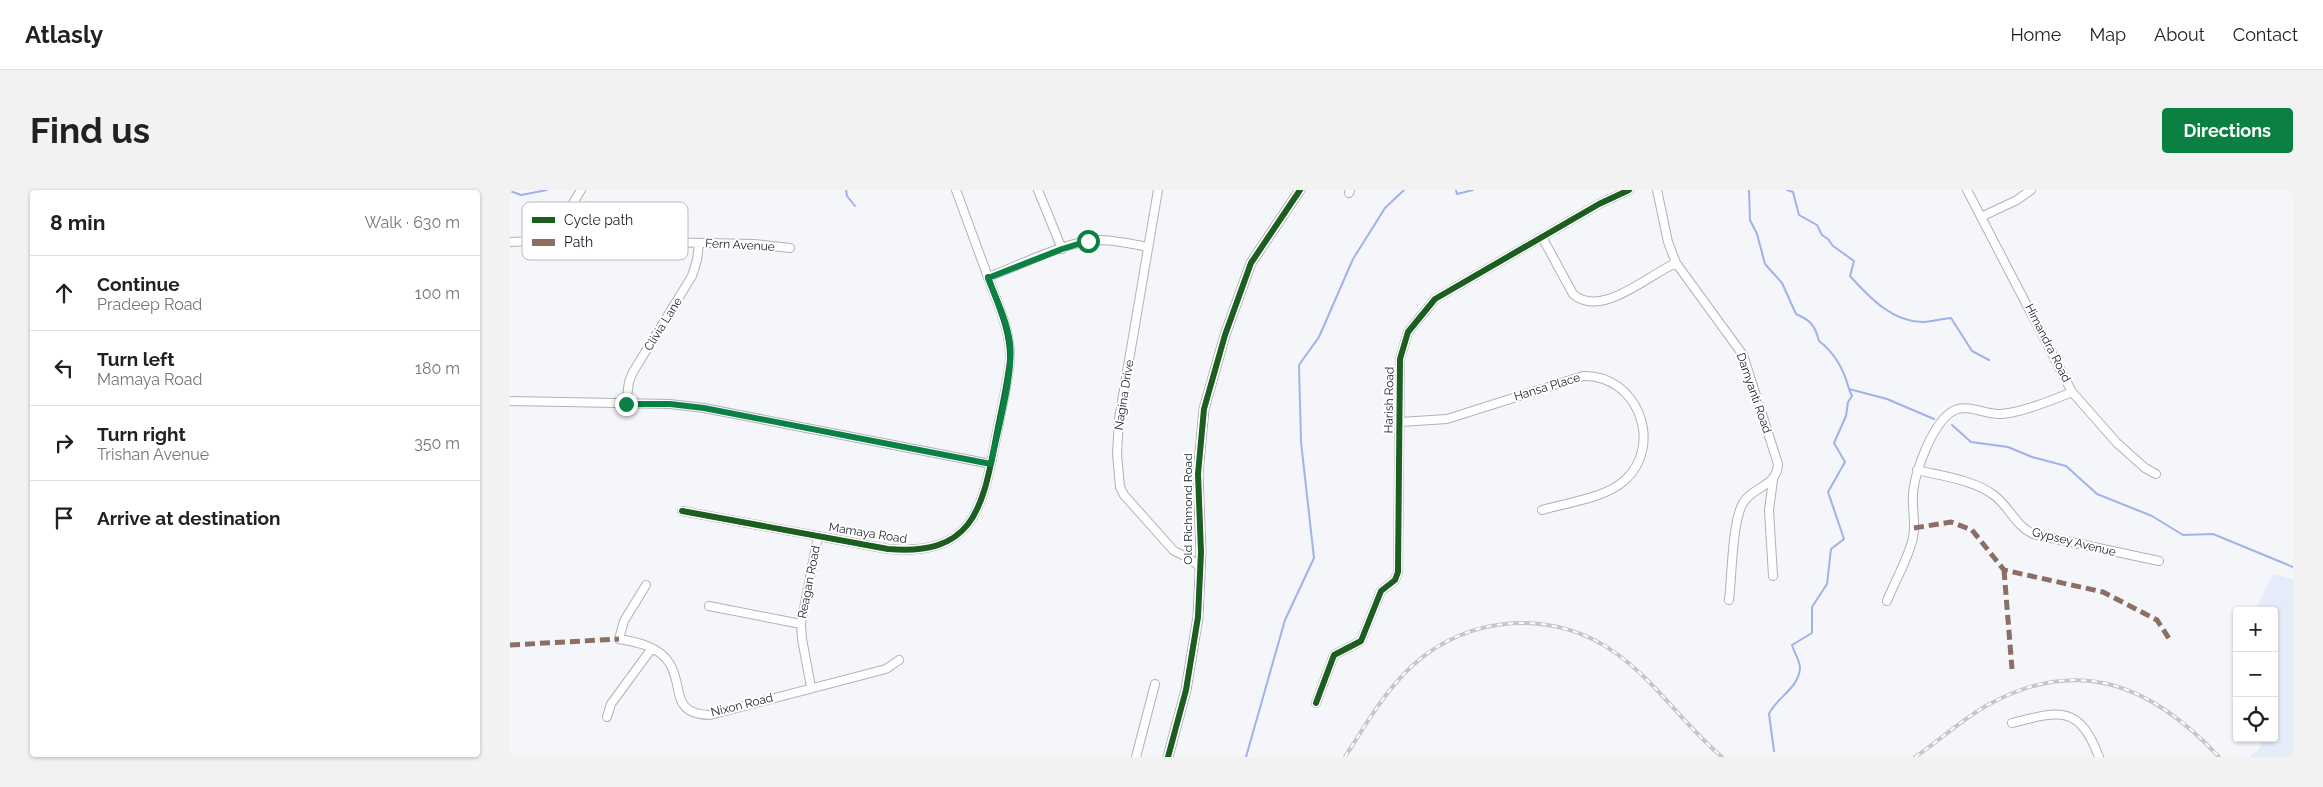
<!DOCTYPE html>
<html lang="en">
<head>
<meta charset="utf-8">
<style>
  body { margin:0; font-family:Raleway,sans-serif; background:#f2f2f2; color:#202124 }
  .controls { position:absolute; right:15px; bottom:15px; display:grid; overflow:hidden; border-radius:5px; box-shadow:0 1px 4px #0004 }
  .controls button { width:45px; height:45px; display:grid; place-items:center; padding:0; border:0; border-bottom:1px solid #e0e0e0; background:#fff; color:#202124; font:25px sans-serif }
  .stop { position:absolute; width:15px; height:15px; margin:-11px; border:4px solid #0b8043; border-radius:50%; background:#fff }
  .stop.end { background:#0b8043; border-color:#fff; box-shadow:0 1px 5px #0008 }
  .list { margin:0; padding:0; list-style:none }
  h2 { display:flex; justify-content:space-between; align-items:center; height:65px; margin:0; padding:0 20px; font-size:21px }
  h2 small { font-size:16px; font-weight:400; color:#757577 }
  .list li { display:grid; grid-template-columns:32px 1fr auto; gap:15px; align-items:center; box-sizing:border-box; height:75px; padding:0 20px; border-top:1px solid #e0e0e0 }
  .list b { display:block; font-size:19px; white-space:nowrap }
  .list p { margin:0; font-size:16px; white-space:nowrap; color:#757577 }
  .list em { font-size:16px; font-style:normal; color:#757577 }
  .icon { flex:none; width:28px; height:28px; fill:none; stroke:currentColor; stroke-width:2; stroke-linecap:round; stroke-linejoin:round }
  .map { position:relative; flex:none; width:1783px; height:567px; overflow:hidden; border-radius:5px }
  header { display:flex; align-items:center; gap:30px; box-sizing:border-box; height:70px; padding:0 25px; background:#fff; border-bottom:1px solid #e0e0e0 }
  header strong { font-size:24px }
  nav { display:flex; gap:28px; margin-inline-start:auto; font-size:18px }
  .intro { display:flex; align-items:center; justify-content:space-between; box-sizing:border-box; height:120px; padding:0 30px }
  h1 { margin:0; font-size:35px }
  .button { padding:12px 22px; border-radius:5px; background:#0b8043; color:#fff; font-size:18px; font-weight:700 }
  main { display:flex; gap:30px; padding:0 30px }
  aside { flex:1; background:#fff; border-radius:5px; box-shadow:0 1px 4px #0004 }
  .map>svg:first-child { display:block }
  .green { fill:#e5ebf9 }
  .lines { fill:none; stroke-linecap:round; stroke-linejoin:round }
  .stream { stroke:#9fb3e9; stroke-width:2 }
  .minor-casing { stroke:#b0b2b9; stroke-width:10 }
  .tertiary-casing { stroke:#b0b2b9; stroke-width:11 }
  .minor { stroke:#fefefe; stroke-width:8 }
  .tertiary { stroke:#fefefe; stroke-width:9 }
  .rail-casing { stroke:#c5c6c8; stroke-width:4 }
  .rail { stroke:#fff; stroke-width:2; stroke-dasharray:5.5; stroke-linecap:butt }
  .quiet { stroke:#8d6e63; stroke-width:5; stroke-dasharray:10 5; stroke-linecap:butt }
  .cycleway-casing { stroke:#fff; stroke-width:9 }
  .cycleway { stroke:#1b5e20; stroke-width:6 }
  .route { stroke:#0b8043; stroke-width:6 }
  .labels { text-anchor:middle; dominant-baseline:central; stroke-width:4; stroke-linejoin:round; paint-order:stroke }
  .street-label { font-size:12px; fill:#191e29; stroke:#fff }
  .key { fill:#fff; stroke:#babcbf; stroke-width:1 }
  .key-label { font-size:14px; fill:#191e29 }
</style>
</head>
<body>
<header>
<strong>Atlasly</strong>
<nav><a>Home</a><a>Map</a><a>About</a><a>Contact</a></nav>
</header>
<div class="intro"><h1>Find us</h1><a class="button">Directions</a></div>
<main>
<aside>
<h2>8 min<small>Walk · 630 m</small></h2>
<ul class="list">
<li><svg class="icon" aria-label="ahead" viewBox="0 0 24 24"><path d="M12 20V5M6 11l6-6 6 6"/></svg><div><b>Continue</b><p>Pradeep Road</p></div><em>100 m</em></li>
<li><svg class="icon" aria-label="left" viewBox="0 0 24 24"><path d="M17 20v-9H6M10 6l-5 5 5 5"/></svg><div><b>Turn left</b><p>Mamaya Road</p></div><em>180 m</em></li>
<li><svg class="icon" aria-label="right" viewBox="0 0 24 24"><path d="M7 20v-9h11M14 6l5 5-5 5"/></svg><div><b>Turn right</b><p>Trishan Avenue</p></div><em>350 m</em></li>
<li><svg class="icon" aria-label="arrive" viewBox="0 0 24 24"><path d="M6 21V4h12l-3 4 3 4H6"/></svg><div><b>Arrive at destination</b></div></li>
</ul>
</aside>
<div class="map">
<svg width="1783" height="567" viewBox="0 0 1783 567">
  <rect width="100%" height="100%" fill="#f5f6fa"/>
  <path class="green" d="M 1763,384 L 1783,389 L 1783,567 L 1739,567 L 1748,560 L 1754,548 L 1764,548 L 1764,531 L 1769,523 L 1764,519 L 1764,421 L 1745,421 Z"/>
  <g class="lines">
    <path class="stream" d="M 336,0 L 337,6 L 345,16
      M 946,0 L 947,4 L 963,0
      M 1239,0 L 1240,30 L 1247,44 L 1255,74 L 1272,93 L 1286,124 C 1300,130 1305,135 1309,151 C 1325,163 1334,180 1339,199 L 1377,209 L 1424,229
      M 1277,0 L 1283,2 L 1289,25 L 1307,35 L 1312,45 L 1318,49 L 1323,56 L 1344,71 L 1340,86 C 1359,107 1383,133 1414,132 C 1423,131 1432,129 1441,128 L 1462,161 L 1479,170
      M 0,1 L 11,5 L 37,0
      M 1442,235 L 1461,252 L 1498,257 L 1522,267 L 1556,276 L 1587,304 L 1642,326 L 1673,345 L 1703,344 L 1783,377
      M 1264,561 L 1259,524 C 1266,508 1289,498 1290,478 C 1290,471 1284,462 1282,455 L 1302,443 L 1302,417 L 1317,394 L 1321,359 L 1334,349 L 1318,302 L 1335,272 L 1324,253 L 1336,226 L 1338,212 L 1342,206 L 1339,199
      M 736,567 L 775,430 L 804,368 L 791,252 L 789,175 L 809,147 L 843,69 L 875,18 L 894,0"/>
    <g class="minor-casing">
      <path id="minor" d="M 446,0 L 478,87 C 509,76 556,51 588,50 C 605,50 622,54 638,57
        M 528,0 L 552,59
        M 648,0 L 609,229 L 607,264 L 610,297 L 614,305 L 664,361 L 679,368 L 690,377
        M 1147,0 L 1158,52 L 1166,73 L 1233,165 L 1268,274 C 1267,297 1243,296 1233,313 C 1222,332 1222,386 1219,410
        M 1457,0 L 1562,202 L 1607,253 L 1635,278 L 1646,284
        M 839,3 L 840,0
        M 1471,27 L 1507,10 L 1521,0
        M 1032,47 L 1063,104 C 1091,129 1138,85 1166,73
        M 51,50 L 54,28 L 71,0
        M 0,52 L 51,50 L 244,54 L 280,58
        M 0,211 L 160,214 L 194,218 L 481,274
        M 116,214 L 119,192 L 123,182 L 182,86 L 187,70 L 189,53
        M 890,232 L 937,229 L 1073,186 C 1127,184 1155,255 1114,291 C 1093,309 1058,312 1032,320
        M 1407,280 C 1432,286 1465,290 1485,306 C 1500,318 1505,335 1523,344 L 1649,371
        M 1263,290 L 1259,320 L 1263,386
        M 172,321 L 378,359 C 461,366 472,322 485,253 C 490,225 497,198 500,170 C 501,141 488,115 478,87
        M 136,395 L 114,431 L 109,449 C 127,452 149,456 160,474 C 174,498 160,524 200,525 L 376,479 L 389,470
        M 1377,411 C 1385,391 1398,369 1403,348 C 1406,334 1402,320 1403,306 C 1403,284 1424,229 1445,220 C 1459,214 1476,225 1490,224 C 1511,223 1543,210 1562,202
        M 199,416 L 291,434
        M 301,497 L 292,449 L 291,434 L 308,346
        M 806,513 L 824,465 L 851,451 L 871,401 L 885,390 L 888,382 L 890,169 L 898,142 L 925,109 L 1089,14 L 1119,0
        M 97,527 L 101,514 L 142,458
        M 1502,533 C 1549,521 1569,514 1589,567
        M 626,567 L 645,494"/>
    </g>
    <g class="tertiary-casing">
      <path id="tertiary" d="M 658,567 L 676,500 L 688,427 L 691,362 L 688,284 L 694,219 L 715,145 L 741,73 L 790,0"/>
    </g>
    <use href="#minor" class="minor"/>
    <use href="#tertiary" class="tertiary"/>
    <g class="rail-casing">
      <path id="rail" d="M 835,567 C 855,536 874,502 902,476 C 958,424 1045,418 1107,464 C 1147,493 1174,535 1212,567
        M 1405,567 C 1429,551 1451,530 1476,516 C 1568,464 1642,495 1709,567"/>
    </g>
    <use href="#rail" class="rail"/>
    <path class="quiet" d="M 1404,338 L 1441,332 L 1462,340 L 1494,380 L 1593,402 L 1647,430 L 1660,450
      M 1494,380 L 1502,479
      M 0,455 L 109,449"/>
    <g class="cycleway-casing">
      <path id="cycleway" d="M 172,321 L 378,359 C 461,366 472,322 485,253 C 490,225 497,198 500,170 C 501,141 488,115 478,87
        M 806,513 L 824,465 L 851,451 L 871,401 L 885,390 L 888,382 L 890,169 L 898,142 L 925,109 L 1089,14 L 1119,0
        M 658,567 L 676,500 L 688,427 L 691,362 L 688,284 L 694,219 L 715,145 L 741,73 L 790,0"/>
    </g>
    <use href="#cycleway" class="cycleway"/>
  </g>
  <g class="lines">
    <path class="route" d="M 116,214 L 160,214 L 194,218 L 481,274 C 487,242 504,183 500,153 C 497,130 486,109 478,88 L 552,59 L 578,51"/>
  </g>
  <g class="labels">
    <g class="street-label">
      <text transform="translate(230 55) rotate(3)">Fern Avenue</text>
      <text transform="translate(153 134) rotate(-58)">Clivia Lane</text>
      <text transform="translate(1538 153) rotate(63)">Himandra Road</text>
      <text transform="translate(1037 197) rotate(-17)">Hansa Place</text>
      <text transform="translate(1244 203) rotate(71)">Damyanti Road</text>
      <text transform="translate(614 205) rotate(-81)">Nagina Drive</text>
      <text transform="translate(879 210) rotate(-89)">Harish Road</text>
      <text transform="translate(678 319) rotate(-90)">Old Richmond Road</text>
      <text transform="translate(358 343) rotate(9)">Mamaya Road</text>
      <text transform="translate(1564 352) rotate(14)">Gypsey Avenue</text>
      <text transform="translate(299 392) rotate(-79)">Reagan Road</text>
      <text transform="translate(232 515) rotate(-14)">Nixon Road</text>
    </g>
  </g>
  <rect x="12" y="12" width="166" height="58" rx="8" class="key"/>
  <rect x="22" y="27" width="23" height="6" fill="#1b5e20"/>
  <rect x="22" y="49" width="23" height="7" fill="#8d6e63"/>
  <g class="key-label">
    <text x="54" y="35">Cycle path</text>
    <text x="54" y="57">Path</text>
  </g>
</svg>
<div class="controls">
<button>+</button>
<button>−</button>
<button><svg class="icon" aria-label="locate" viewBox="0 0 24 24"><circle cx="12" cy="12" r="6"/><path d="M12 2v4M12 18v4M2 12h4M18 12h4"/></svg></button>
</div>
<div class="stop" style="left:578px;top:51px"></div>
<div class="stop end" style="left:116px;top:214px"></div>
</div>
</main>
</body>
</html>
